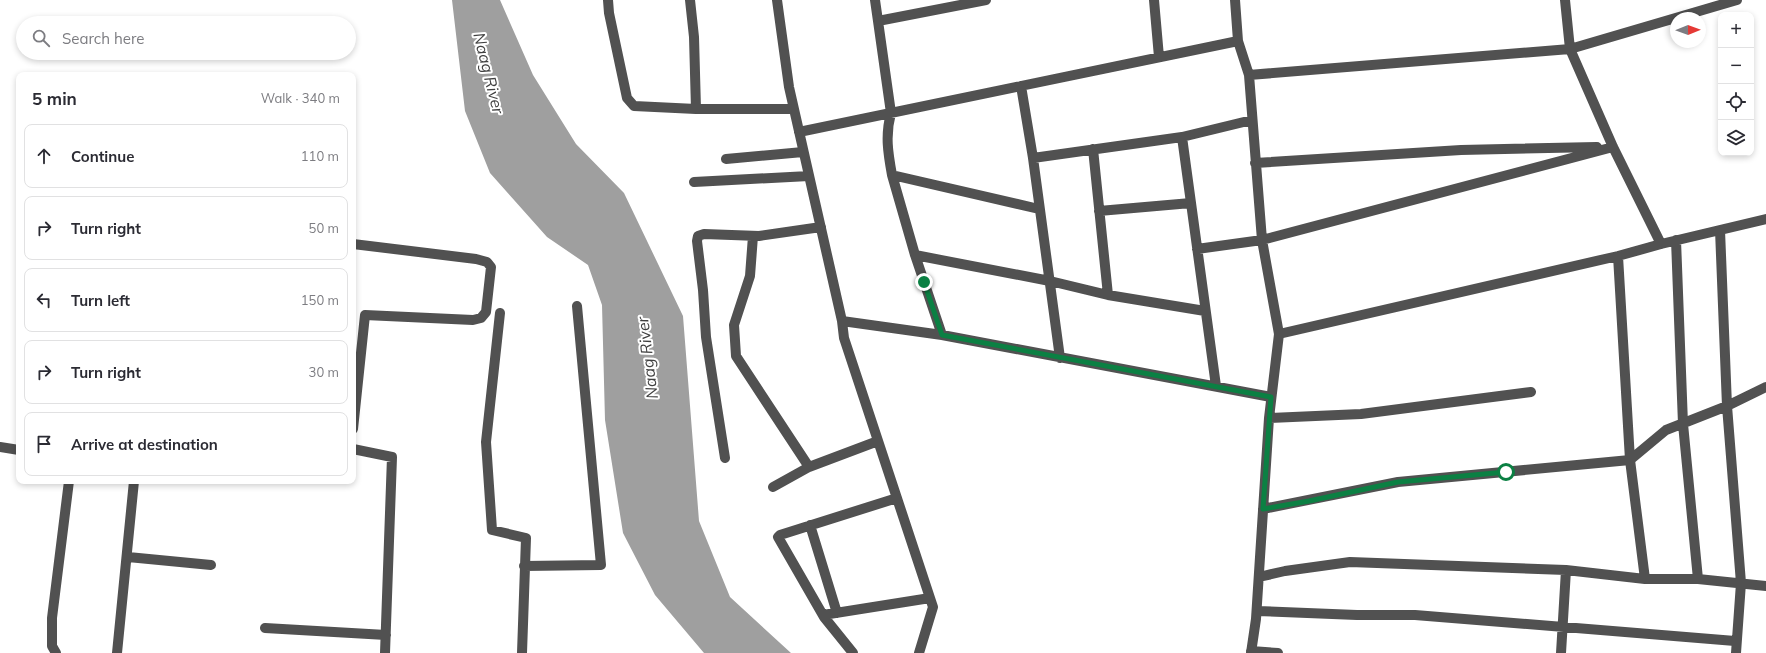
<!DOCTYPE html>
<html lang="en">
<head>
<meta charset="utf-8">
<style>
  body { margin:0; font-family:Mulish,sans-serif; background:#f2f2f3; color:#2b2b33 }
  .controls { position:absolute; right:12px; top:12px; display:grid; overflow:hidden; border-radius:8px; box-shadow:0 2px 6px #0003 }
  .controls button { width:36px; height:36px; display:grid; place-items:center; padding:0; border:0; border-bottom:1px solid #e1e1e2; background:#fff; color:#2b2b33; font:20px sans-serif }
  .compass { position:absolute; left:1670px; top:12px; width:36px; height:36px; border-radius:50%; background:#fff; box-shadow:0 2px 6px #0003; rotate:89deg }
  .stop { position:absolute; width:12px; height:12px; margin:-9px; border:3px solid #0b8043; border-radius:50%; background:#fff }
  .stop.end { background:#0b8043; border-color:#fff; box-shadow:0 1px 4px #0008 }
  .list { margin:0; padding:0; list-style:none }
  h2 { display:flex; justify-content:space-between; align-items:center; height:52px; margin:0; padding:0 16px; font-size:17px }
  h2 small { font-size:13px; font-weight:400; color:#7c7c81 }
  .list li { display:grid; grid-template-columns:26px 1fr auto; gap:12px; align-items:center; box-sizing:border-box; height:64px; margin:0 8px 8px; padding:0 8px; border:1px solid #e1e1e2; border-radius:8px }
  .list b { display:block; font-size:15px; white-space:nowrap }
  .list em { font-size:13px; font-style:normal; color:#7c7c81 }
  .icon { flex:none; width:22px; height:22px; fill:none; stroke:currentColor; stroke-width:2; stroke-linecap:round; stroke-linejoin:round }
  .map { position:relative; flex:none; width:1766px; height:653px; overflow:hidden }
  .search { position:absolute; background:#fff; box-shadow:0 2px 6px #0003; left:16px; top:16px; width:340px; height:44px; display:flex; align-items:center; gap:10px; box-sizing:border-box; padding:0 14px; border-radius:22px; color:#7c7c81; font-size:15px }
  .panel { position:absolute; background:#fff; box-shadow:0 2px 6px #0003; left:16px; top:72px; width:340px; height:412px; border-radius:8px }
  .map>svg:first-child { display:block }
  .water { fill:#9f9f9f }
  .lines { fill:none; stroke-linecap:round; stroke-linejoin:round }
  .minor { stroke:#515151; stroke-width:10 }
  .route { stroke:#0b8043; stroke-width:5 }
  .labels { text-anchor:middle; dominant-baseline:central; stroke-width:4; stroke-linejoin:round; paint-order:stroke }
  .water-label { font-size:16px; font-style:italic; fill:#404040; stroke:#fff }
</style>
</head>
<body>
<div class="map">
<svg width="1766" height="653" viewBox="0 0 1766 653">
  <rect width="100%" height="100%" fill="#fff"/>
  <path class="water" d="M 452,0 L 500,0 L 533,75 L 576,144 L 624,193 L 683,316 L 699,521 L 730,597 L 791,653 L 704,653 L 655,595 L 623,533 L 605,420 L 602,305 L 588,265 L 547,237 L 490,173 L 465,111 Z"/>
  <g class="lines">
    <path class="minor" d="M 608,0 L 609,13 L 627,98 L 634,106 L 696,109 L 794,109
      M 690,0 L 694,37 L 696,109
      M 777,0 L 789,87 L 842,321 L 844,338 L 933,607 L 919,653
      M 875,0 L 878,21 L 986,0
      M 1154,0 L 1159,57
      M 1235,0 L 1238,41
      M 878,21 L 891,113 C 885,135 888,153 892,175 L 1039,209
      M 1249,75 L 1262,240 L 1279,334
      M 1021,86 L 1033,158
      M 799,132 L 1238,41 L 1249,75 L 1570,49 L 1565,0
      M 1093,149 L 1108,295
      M 726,159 L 803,152
      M 1255,163 L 1461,150 L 1597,147
      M 892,175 L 915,255 L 942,335
      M 694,182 L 809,176
      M 1099,211 L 1191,203
      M 1720,230 L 1727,406 L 1741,583 L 1736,653
      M 753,236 L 750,276 L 734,325 L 736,356 L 809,467
      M 1676,240 L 1683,424 L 1698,579
      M 353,244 L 476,259 L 487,262 L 491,267 L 486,312 L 481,318 L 473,320 L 365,315 L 353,429
      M 1661,244 L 1613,147 L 1570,49 L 1737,0
      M 1197,249 L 1262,240 L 1613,147
      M 915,255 L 1050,281 L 1108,295 L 1205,311
      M 1618,256 L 1630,460 L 1645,579 L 1698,579 L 1766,586
      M 500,313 L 486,442 L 492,530 L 526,538 L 522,653
      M 842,321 L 942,335 L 1271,397
      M 1060,358 L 1033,158 L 1182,137
      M 1216,386 L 1182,137 L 1252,120
      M 1269,418 L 1361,414 L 1531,392
      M 0,447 L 19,450
      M 353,449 L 392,457 L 385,653
      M 725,458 L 706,337 L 703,290 L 697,241 L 698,236 L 704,234 L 759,236 L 821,227
      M 773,487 L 809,467 L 878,441
      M 1263,509 L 1398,482 L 1630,460 L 1666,430 L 1727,406 L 1766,387
      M 810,525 L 837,613
      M 128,557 L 211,565
      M 524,566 L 601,565 L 577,306
      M 1259,577 L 1285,571 L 1350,562 L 1566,570 L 1645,579
      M 1257,611 L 1357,615 L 1415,615 L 1735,641
      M 823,615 L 930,598
      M 265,628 L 386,635
      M 1251,651 L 1278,653
      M 56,653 L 52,646 L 52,618 L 69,481
      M 117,653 L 134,481
      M 853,653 L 824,617 L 778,537 L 780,535 L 897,498
      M 1251,653 L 1256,619 L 1269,418 L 1279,334 L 1618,256 L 1661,244 L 1766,219
      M 1561,653 L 1566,570"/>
  </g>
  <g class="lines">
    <path class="route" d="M 924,282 L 942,335 L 1271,397 L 1263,509 L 1309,501 L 1398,482 L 1506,472"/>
  </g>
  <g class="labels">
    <g class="water-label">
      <text transform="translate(489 73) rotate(76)">Naag River</text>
      <text transform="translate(647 358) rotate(-97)">Naag River</text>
    </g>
  </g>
</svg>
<div class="controls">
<button>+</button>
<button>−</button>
<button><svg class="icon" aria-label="locate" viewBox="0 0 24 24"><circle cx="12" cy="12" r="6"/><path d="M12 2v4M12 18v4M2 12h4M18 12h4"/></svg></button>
<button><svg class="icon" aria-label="layers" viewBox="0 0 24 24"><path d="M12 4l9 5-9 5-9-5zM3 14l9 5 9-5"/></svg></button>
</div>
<svg class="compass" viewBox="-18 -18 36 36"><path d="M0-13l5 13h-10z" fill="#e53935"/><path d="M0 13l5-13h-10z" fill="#7c7c81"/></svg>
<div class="stop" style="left:1506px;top:472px"></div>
<div class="stop end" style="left:924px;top:282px"></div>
<div class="search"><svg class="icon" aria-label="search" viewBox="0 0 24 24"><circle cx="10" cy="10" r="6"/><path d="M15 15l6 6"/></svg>Search here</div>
<section class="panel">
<h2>5 min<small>Walk · 340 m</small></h2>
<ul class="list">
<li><svg class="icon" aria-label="ahead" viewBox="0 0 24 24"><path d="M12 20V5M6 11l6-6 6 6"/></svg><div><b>Continue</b></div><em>110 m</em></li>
<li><svg class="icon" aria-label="right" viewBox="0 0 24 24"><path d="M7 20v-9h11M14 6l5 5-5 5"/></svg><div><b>Turn right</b></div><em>50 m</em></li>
<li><svg class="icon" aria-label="left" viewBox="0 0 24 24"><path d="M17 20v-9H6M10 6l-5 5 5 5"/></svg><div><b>Turn left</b></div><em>150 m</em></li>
<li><svg class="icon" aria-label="right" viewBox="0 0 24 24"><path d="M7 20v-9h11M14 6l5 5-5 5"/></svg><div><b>Turn right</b></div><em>30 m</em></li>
<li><svg class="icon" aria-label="arrive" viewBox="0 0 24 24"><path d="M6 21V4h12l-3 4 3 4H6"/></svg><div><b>Arrive at destination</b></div></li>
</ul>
</section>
</div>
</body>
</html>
